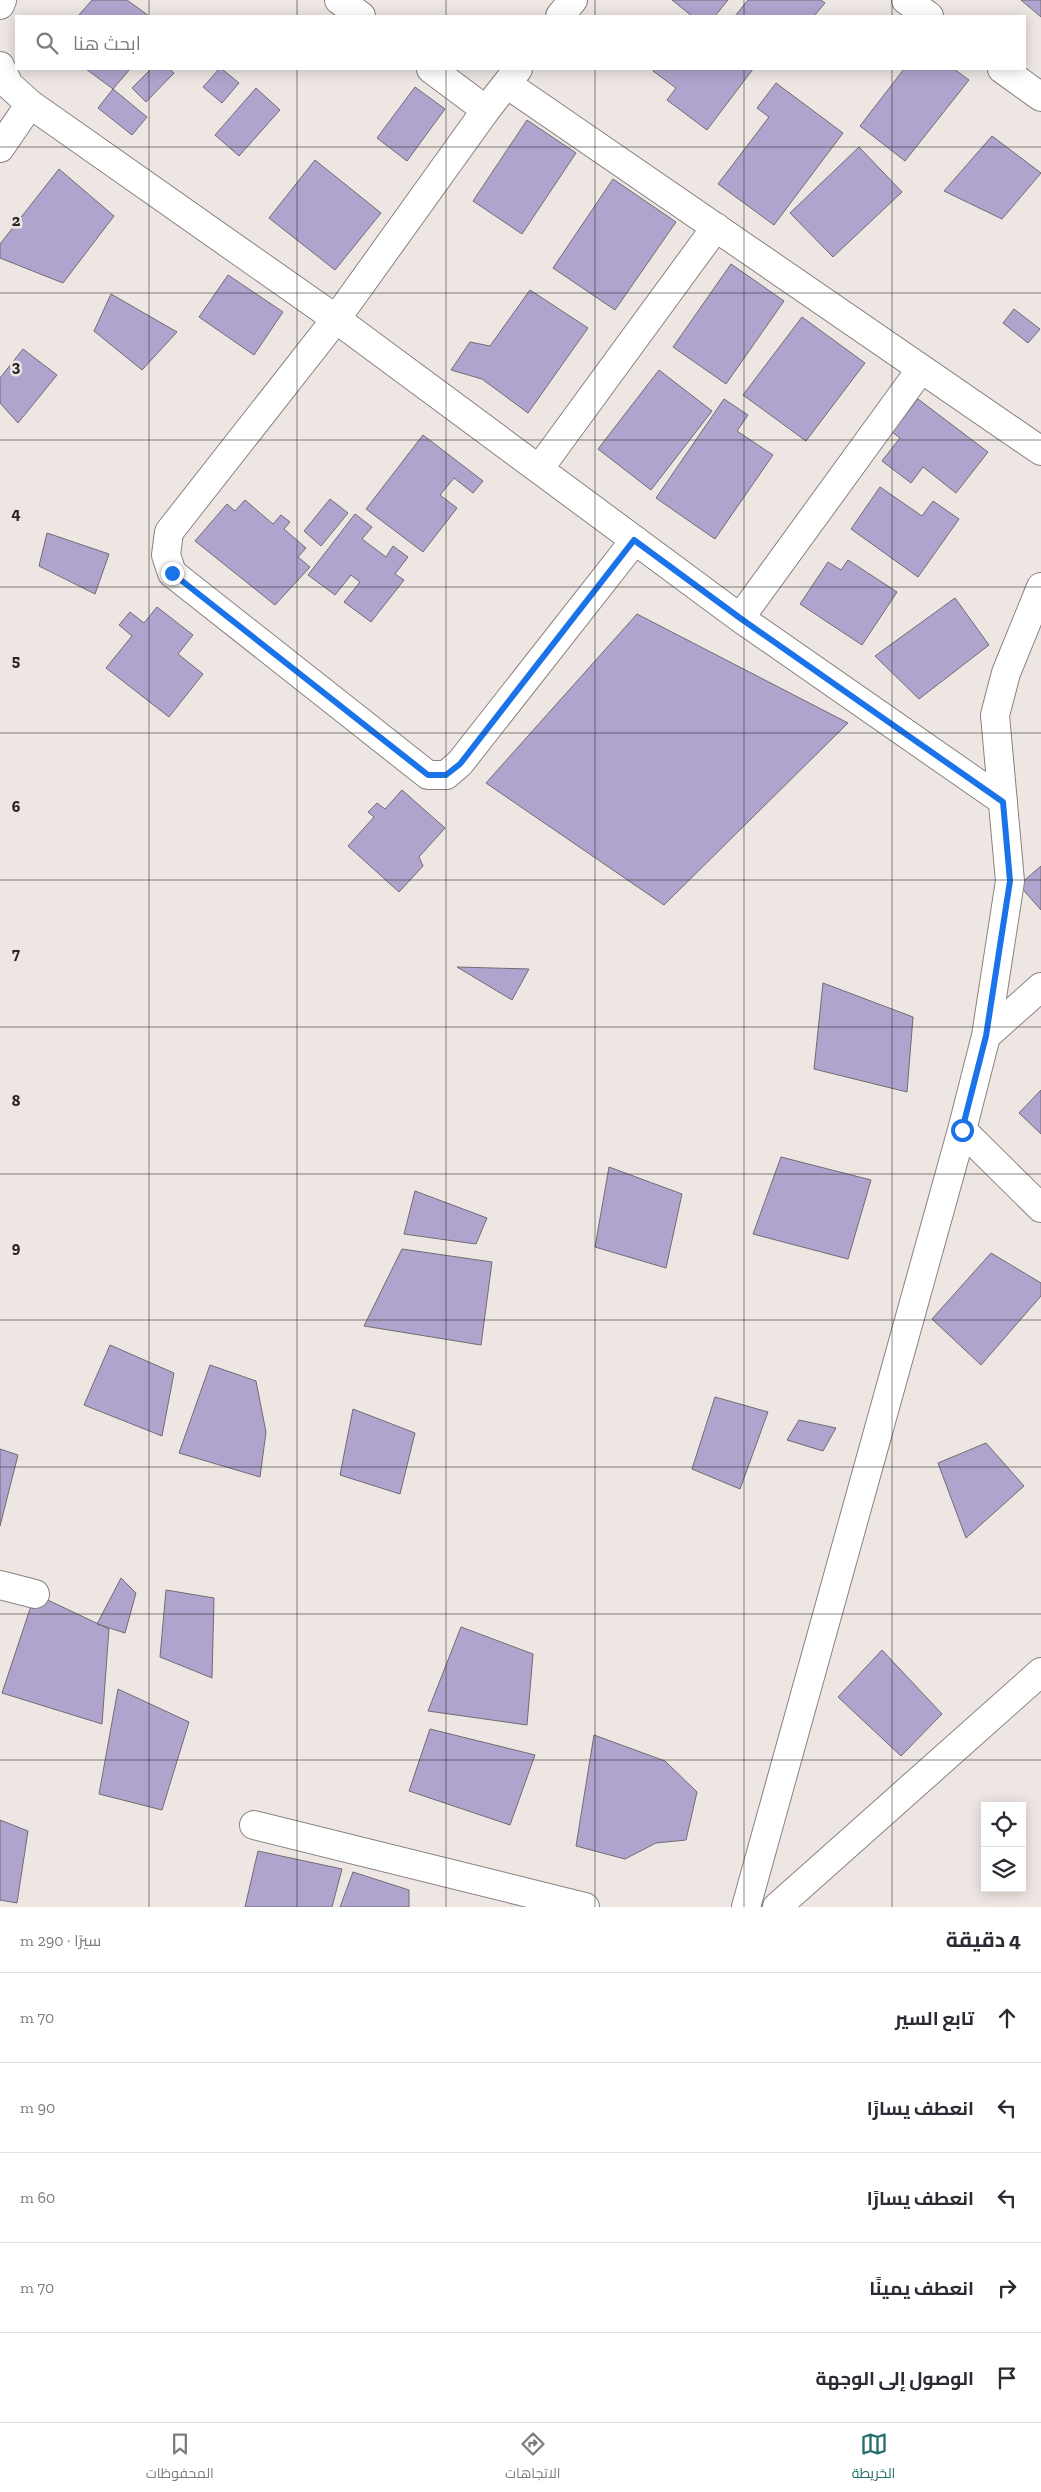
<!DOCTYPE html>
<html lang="ar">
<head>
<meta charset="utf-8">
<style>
  body { margin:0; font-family:"Zilla Slab",Cairo,serif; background:#f7f7f7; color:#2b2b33; direction:rtl }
  .controls { position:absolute; right:15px; bottom:15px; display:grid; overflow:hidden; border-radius:0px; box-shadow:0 2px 12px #0003 }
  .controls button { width:45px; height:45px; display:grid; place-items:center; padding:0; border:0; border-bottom:1px solid #e1e1e2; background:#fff; color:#2b2b33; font:25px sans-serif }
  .stop { position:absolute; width:15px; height:15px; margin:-11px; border:4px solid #1a73e8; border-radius:50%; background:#fff }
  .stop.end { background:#1a73e8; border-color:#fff; box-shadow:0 1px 5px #0008 }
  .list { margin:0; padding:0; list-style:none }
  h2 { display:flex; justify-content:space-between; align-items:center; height:65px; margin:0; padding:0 20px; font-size:21px }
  h2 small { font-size:16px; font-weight:400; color:#7c7c81 }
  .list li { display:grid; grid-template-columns:32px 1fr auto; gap:15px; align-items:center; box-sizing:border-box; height:90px; padding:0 20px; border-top:1px solid #e1e1e2 }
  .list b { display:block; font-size:19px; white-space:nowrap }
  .list em { font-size:16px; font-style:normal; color:#7c7c81 }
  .icon { flex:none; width:28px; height:28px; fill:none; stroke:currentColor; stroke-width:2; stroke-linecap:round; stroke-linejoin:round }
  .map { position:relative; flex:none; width:1041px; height:1907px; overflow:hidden; direction:ltr }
  .search { position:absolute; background:#fff; box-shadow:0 2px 12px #0003; left:15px; right:15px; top:15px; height:55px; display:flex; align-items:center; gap:12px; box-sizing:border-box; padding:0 18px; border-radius:0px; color:#7c7c81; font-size:19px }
  .sheet { height:515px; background:#fff }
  nav { display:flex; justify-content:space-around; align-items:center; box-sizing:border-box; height:70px; border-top:1px solid #e1e1e2; background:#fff; font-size:14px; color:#7c7c81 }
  nav a { display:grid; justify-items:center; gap:2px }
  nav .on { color:#246e6a }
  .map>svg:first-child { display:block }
  .building { fill:#b0a4ce; stroke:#6e6d72 }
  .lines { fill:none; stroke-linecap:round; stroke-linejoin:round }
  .minor-casing { stroke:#898380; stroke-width:30 }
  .minor { stroke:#fff; stroke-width:28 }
  .route { stroke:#1a73e8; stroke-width:6 }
  .grid { fill:none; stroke:#282625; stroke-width:1; stroke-opacity:0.55 }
  .grid-label { font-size:16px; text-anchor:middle; font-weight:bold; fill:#282625; stroke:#ede6e3; stroke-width:5; stroke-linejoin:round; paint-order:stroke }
</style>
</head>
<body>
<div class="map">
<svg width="1041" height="1907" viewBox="0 0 1041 1907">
  <rect width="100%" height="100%" fill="#ede6e3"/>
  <path class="building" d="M 92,0 L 127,0 L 149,16 L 78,16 Z
    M 672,0 L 728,0 L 715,16 L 692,16 Z
    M 748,0 L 821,0 L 825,3 L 814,16 L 735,16 Z
    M 1021,0 L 1041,0 L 1041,17 Z
    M 86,69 L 130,69 L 113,89 Z
    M 151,69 L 169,69 L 174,73 L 146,102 L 132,88 Z
    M 219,69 L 222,69 L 239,83 L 222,103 L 203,87 Z
    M 655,69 L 753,69 L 707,130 L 667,100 L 676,88 L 653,71 Z
    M 904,69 L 954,69 L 969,80 L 905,161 L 860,126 Z
    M 776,83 L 843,133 L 774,225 L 718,184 L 769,117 L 757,108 Z
    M 415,87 L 445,109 L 407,161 L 377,138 Z
    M 256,88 L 280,110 L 239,156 L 215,135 Z
    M 113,89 L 147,117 L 132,135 L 98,108 Z
    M 527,120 L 576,153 L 522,234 L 473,201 Z
    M 992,136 L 1041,173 L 1002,219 L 944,191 Z
    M 859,147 L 902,192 L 833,257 L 790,213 Z
    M 315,160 L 381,213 L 335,270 L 269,218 Z
    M 59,169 L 114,216 L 63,283 L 0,258 L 0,244 Z
    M 613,179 L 676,222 L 615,310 L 553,268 Z
    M 731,264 L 784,301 L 726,384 L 673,347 Z
    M 228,275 L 283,312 L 254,355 L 199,317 Z
    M 530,290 L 588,328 L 528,413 L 482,379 L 451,370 L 470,342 L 490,346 Z
    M 111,294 L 177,332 L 142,370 L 94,331 Z
    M 1014,309 L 1040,329 L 1028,343 L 1003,323 Z
    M 802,317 L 865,363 L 806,441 L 743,395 Z
    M 23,349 L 57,375 L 18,423 L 0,403 L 0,378 Z
    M 659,370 L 712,411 L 651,490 L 598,449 Z
    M 724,399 L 748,415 L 737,431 L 773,455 L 715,539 L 656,498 Z
    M 918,399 L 988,452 L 956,493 L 923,467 L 911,483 L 882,461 L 900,438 L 892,432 Z
    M 423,435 L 483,481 L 473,493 L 454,478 L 440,495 L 457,508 L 423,552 L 366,509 Z
    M 880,487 L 922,516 L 933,501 L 959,519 L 918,577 L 851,529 Z
    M 330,499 L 348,513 L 321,546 L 304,531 Z
    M 245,500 L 273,524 L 281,515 L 290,522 L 284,529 L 306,548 L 298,557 L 310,567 L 275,605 L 195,541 L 227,504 L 235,511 Z
    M 355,514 L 372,527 L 362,539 L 386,557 L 393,546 L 408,557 L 395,574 L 404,580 L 371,622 L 344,602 L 360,582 L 351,575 L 335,595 L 308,575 Z
    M 47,533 L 109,554 L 95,594 L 39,566 Z
    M 848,560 L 897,592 L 862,645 L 800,604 L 828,562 L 841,570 Z
    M 955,598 L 989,645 L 919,699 L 875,656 Z
    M 157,607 L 193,635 L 178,654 L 203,674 L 169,717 L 106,668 L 132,636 L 119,625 L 130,612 L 144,623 Z
    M 637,614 L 848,723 L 664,905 L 486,783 Z
    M 402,790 L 445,828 L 419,857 L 423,866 L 399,892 L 348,846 L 374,817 L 368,812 L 377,803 L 385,809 Z
    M 1041,866 L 1041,910 L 1019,885 Z
    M 457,967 L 529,969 L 512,1000 Z
    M 823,983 L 913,1017 L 907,1092 L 814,1069 Z
    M 1041,1090 L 1041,1134 L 1019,1113 Z
    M 781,1157 L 871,1180 L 848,1259 L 753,1234 Z
    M 609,1167 L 682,1194 L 666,1268 L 595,1247 Z
    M 415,1191 L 487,1218 L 476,1244 L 404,1234 Z
    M 402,1249 L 492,1262 L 481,1345 L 364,1326 Z
    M 991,1253 L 1041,1283 L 1041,1296 L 981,1365 L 932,1319 Z
    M 110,1345 L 174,1373 L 162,1436 L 84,1405 Z
    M 210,1365 L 256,1381 L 266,1432 L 260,1477 L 179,1453 Z
    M 715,1397 L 768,1412 L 740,1489 L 692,1469 Z
    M 353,1409 L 415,1433 L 400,1494 L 340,1475 Z
    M 799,1420 L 836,1428 L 823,1451 L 787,1440 Z
    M 986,1443 L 1024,1486 L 966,1538 L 938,1463 Z
    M 0,1449 L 18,1455 L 0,1526 Z
    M 121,1578 L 136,1593 L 125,1633 L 97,1624 Z
    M 166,1590 L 214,1598 L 212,1678 L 160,1657 Z
    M 35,1594 L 109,1629 L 102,1724 L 2,1693 Z
    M 461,1627 L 533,1654 L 527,1725 L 428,1711 Z
    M 882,1650 L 942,1714 L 901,1756 L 838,1697 Z
    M 118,1689 L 189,1722 L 162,1810 L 99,1794 Z
    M 430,1729 L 535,1755 L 510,1825 L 409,1791 Z
    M 594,1735 L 665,1761 L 697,1792 L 686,1840 L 656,1843 L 625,1859 L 576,1846 Z
    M 0,1820 L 28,1831 L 17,1903 L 0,1900 Z
    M 258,1851 L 342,1869 L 332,1907 L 245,1907 Z
    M 353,1872 L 409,1890 L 409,1907 L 340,1907 Z"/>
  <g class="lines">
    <g class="minor-casing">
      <path id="minor" d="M 339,0 L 361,16
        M 906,0 L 929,16
        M 0,5 L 2,0
        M 560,16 L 573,0
        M 0,66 L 9,85 L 30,104 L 336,319 L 740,618 L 1003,801
        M 431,69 L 486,110
        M 518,69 L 486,110 L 336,319 L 169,532 L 166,555 L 172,573 L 428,775 L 446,775 L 460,763 L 635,540
        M 1002,69 L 1041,97
        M 507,84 L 1041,451
        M 0,148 L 30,104
        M 539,469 L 716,227
        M 740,618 L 921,369
        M 986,1036 L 1041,987
        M 962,1130 L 1041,1208
        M 0,1585 L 35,1594
        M 254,1825 L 585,1907
        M 746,1907 L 962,1130 L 986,1036 L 1010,881 L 995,715 L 1006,673 L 1041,587
        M 777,1907 L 1041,1672"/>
    </g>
    <use href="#minor" class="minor"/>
  </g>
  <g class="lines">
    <path class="route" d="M 172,573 L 428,775 L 446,775 L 460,764 L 634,540 L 740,618 L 1003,802 L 1010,881 L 986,1036 L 962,1130"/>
  </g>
  <path class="grid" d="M 149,0 L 149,16M 297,0 L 297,16M 446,0 L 446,16M 595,0 L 595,16M 744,0 L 744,16M 892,0 L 892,16M 149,69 L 149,1907M 297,69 L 297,1907M 446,69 L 446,1907M 595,69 L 595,1907M 744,69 L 744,1907M 892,69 L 892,1907M 0,147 L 1041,147M 0,293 L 1041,293M 0,440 L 1041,440M 0,587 L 1041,587M 0,733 L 1041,733M 0,880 L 1041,880M 0,1027 L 1041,1027M 0,1174 L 1041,1174M 0,1320 L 1041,1320M 0,1467 L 1041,1467M 0,1614 L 1041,1614M 0,1760 L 1041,1760"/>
  <g class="grid-label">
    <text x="16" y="226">2</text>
    <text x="16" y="372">3</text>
    <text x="16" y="519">4</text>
    <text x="16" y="666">5</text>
    <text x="16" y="812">6</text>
    <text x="16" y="959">7</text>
    <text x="16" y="1106">8</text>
    <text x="16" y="1253">9</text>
  </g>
</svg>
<div class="controls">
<button><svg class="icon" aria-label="locate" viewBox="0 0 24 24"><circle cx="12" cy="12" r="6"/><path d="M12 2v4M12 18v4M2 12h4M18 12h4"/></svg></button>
<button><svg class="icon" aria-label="layers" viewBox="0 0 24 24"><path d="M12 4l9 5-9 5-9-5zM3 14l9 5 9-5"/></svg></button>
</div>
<div class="stop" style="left:962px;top:1130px"></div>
<div class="stop end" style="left:172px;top:573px"></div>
<div class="search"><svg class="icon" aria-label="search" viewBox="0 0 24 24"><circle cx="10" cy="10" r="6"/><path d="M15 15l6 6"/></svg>ابحث هنا</div>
</div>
<section class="sheet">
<h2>4 دقيقة<small>سيرًا · 290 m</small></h2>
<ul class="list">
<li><svg class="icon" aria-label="ahead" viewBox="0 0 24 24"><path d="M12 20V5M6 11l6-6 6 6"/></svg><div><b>تابع السير</b></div><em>70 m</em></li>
<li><svg class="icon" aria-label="left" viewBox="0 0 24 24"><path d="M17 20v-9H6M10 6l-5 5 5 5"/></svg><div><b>انعطف يسارًا</b></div><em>90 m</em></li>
<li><svg class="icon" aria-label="left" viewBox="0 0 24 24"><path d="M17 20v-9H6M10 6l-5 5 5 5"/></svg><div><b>انعطف يسارًا</b></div><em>60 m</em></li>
<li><svg class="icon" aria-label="right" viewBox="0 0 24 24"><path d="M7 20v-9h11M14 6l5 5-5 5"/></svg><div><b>انعطف يمينًا</b></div><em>70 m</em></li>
<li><svg class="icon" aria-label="arrive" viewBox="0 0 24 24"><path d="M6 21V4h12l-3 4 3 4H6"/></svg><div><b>الوصول إلى الوجهة</b></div></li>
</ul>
</section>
<nav>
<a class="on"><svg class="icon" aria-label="map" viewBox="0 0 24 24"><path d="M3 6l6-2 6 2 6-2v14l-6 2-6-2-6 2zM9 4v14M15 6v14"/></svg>الخريطة</a>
<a><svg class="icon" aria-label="directions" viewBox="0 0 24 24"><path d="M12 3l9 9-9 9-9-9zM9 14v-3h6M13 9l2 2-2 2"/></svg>الاتجاهات</a>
<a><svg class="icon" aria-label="saved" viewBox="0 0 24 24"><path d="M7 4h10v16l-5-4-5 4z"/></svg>المحفوظات</a>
</nav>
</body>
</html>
